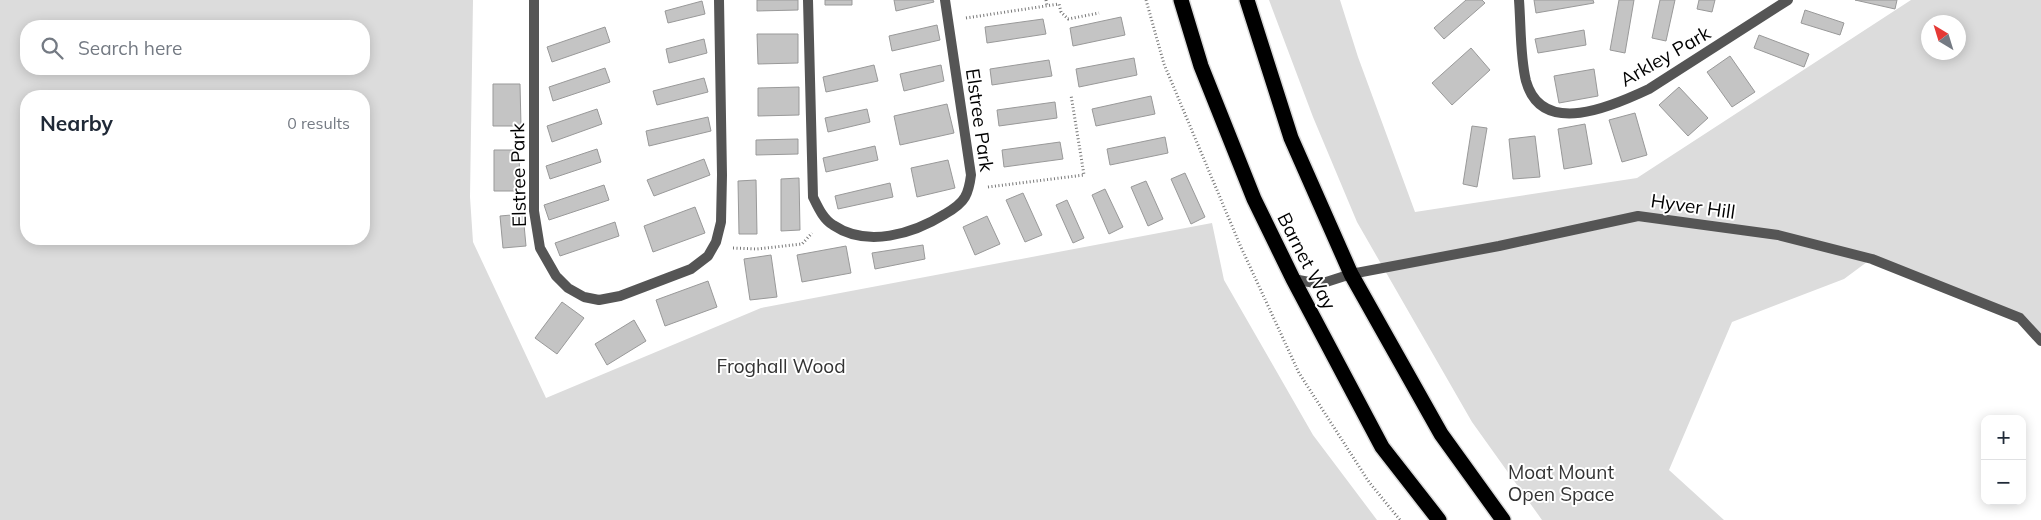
<!DOCTYPE html>
<html lang="en">
<head>
<meta charset="utf-8">
<style>
  body { margin:0; font-family:Mulish,sans-serif; background:#f6f6f7; color:#1f2937 }
  .controls { position:absolute; right:15px; bottom:15px; display:grid; overflow:hidden; border-radius:10px; box-shadow:0 2px 12px #0003 }
  .controls button { width:45px; height:45px; display:grid; place-items:center; padding:0; border:0; border-bottom:1px solid #e0e1e3; background:#fff; color:#1f2937; font:25px sans-serif }
  .compass { position:absolute; left:1921px; top:15px; width:45px; height:45px; border-radius:50%; background:#fff; box-shadow:0 2px 12px #0003; rotate:322deg }
  .list { margin:0; padding:0; list-style:none }
  h2 { display:flex; justify-content:space-between; align-items:center; height:65px; margin:0; padding:0 20px; font-size:21px }
  h2 small { font-size:16px; font-weight:400; color:#747a83 }
  .icon { flex:none; width:28px; height:28px; fill:none; stroke:currentColor; stroke-width:2; stroke-linecap:round; stroke-linejoin:round }
  .map { position:relative; flex:none; width:2041px; height:520px; overflow:hidden }
  .search { position:absolute; background:#fff; box-shadow:0 2px 12px #0003; left:20px; top:20px; width:350px; height:55px; display:flex; align-items:center; gap:12px; box-sizing:border-box; padding:0 18px; border-radius:20px; color:#747a83; font-size:19px }
  .panel { position:absolute; background:#fff; box-shadow:0 2px 12px #0003; left:20px; top:90px; width:350px; height:155px; border-radius:20px }
  .map>svg:first-child { display:block }
  .green { fill:#dcdcdc; fill-rule:evenodd }
  .building { fill:#c4c4c4; stroke:#999 }
  .lines { fill:none; stroke-linecap:round; stroke-linejoin:round }
  .highway-casing { stroke:#dbdbdb; stroke-width:18 }
  .path { stroke:#777; stroke-width:3; stroke-dasharray:1 2.5; stroke-linecap:butt }
  .street { stroke:#555; stroke-width:10 }
  .highway { stroke:#000; stroke-width:15 }
  .labels { text-anchor:middle; dominant-baseline:central; stroke-width:4; stroke-linejoin:round; paint-order:stroke }
  .street-label { font-size:19px; fill:#000; stroke:#fff }
  .park-label { font-size:19px; fill:#333; stroke:#fff }
</style>
</head>
<body>
<div class="map">
<svg width="2041" height="520" viewBox="0 0 2041 520">
  <rect width="100%" height="100%" fill="#fff"/>
  <path class="green" d="M 0,0 L 473,0 L 470,197 L 473,242 L 546,398 L 761,308 L 1212,223 L 1224,280 L 1313,435 L 1377,520 L 0,520 ZM 26,26 L 364,26 L 364,69 L 26,69 ZM 364,96 L 364,239 L 26,239 L 26,96 Z
    M 1269,0 L 1340,0 L 1358,57 L 1415,212 L 1637,178 L 1911,0 L 2041,0 L 2041,341 L 2020,318 L 1871,259 L 1844,279 L 1732,322 L 1669,470 L 1724,520 L 1542,520 L 1472,422 L 1357,222 L 1313,117 ZM 1928,22 L 1958,22 L 1958,52 L 1928,52 Z"/>
  <path class="building" d="M 757,0 L 798,0 L 798,10 L 757,11 Z
    M 825,0 L 852,0 L 852,5 L 825,5 Z
    M 894,0 L 933,0 L 934,2 L 896,11 Z
    M 1466,0 L 1482,0 L 1485,3 L 1444,39 L 1434,28 Z
    M 1534,0 L 1593,0 L 1594,3 L 1536,13 Z
    M 1619,0 L 1634,0 L 1625,53 L 1610,50 Z
    M 1660,0 L 1675,0 L 1666,41 L 1652,38 Z
    M 1699,0 L 1715,0 L 1712,12 L 1697,9 Z
    M 1855,0 L 1897,0 L 1895,9 Z
    M 702,1 L 705,14 L 668,23 L 665,11 Z
    M 1805,10 L 1844,23 L 1840,35 L 1801,23 Z
    M 1121,17 L 1125,35 L 1073,46 L 1070,28 Z
    M 1043,19 L 1046,34 L 987,43 L 985,27 Z
    M 937,25 L 940,40 L 892,51 L 889,36 Z
    M 605,27 L 610,42 L 552,62 L 547,47 Z
    M 1584,30 L 1586,45 L 1538,53 L 1535,39 Z
    M 757,34 L 798,34 L 798,63 L 758,64 Z
    M 1759,35 L 1809,54 L 1804,67 L 1754,48 Z
    M 704,39 L 707,53 L 669,63 L 666,49 Z
    M 1471,48 L 1490,70 L 1452,105 L 1432,83 Z
    M 1730,56 L 1755,92 L 1732,107 L 1707,72 Z
    M 1134,58 L 1137,75 L 1079,87 L 1076,69 Z
    M 1049,60 L 1052,76 L 992,85 L 990,69 Z
    M 874,65 L 878,81 L 826,92 L 823,77 Z
    M 941,65 L 944,81 L 904,91 L 900,74 Z
    M 605,68 L 610,82 L 553,101 L 549,87 Z
    M 1594,69 L 1598,96 L 1559,103 L 1554,76 Z
    M 704,78 L 708,92 L 657,105 L 653,91 Z
    M 493,84 L 520,84 L 521,126 L 493,126 Z
    M 799,87 L 799,115 L 758,116 L 758,88 Z
    M 1679,87 L 1708,118 L 1688,136 L 1659,105 Z
    M 1151,96 L 1155,114 L 1096,126 L 1092,109 Z
    M 1055,102 L 1057,118 L 999,126 L 997,110 Z
    M 947,104 L 954,133 L 900,145 L 894,116 Z
    M 597,109 L 602,124 L 552,142 L 547,126 Z
    M 867,109 L 870,122 L 828,132 L 825,118 Z
    M 1635,113 L 1647,155 L 1622,162 L 1609,120 Z
    M 708,117 L 711,131 L 649,146 L 646,131 Z
    M 1585,124 L 1592,164 L 1564,169 L 1558,129 Z
    M 1472,126 L 1487,128 L 1477,187 L 1463,184 Z
    M 1535,136 L 1540,177 L 1513,179 L 1509,139 Z
    M 1165,137 L 1168,153 L 1110,165 L 1107,149 Z
    M 798,139 L 798,154 L 756,155 L 756,140 Z
    M 1060,142 L 1063,159 L 1004,167 L 1002,150 Z
    M 875,146 L 878,160 L 826,172 L 823,158 Z
    M 597,149 L 601,162 L 550,179 L 546,166 Z
    M 494,150 L 519,150 L 520,191 L 494,191 Z
    M 704,159 L 710,175 L 654,196 L 647,180 Z
    M 948,160 L 955,188 L 917,197 L 911,168 Z
    M 1185,173 L 1205,217 L 1191,224 L 1171,179 Z
    M 799,178 L 800,230 L 781,231 L 781,179 Z
    M 756,180 L 757,234 L 739,234 L 738,181 Z
    M 1146,181 L 1163,219 L 1148,226 L 1131,187 Z
    M 890,183 L 893,197 L 838,209 L 835,196 Z
    M 604,185 L 609,200 L 549,220 L 544,205 Z
    M 1105,189 L 1123,227 L 1109,234 L 1092,195 Z
    M 1023,193 L 1042,235 L 1025,242 L 1006,200 Z
    M 1067,200 L 1084,238 L 1073,243 L 1056,205 Z
    M 695,207 L 705,233 L 653,252 L 644,226 Z
    M 523,214 L 526,246 L 503,248 L 500,216 Z
    M 987,216 L 1000,244 L 975,255 L 963,227 Z
    M 615,222 L 619,236 L 560,256 L 555,243 Z
    M 923,245 L 925,259 L 875,269 L 872,253 Z
    M 846,246 L 851,273 L 802,282 L 797,255 Z
    M 771,255 L 777,297 L 750,300 L 744,259 Z
    M 708,281 L 717,307 L 665,326 L 656,300 Z
    M 562,302 L 584,318 L 557,354 L 535,338 Z
    M 634,320 L 646,341 L 607,365 L 595,344 Z"/>
  <g class="lines">
    <g class="highway-casing">
      <path id="highway" d="M 1181,0 L 1201,66 L 1254,199 L 1293,279 L 1382,447 L 1439,520
        M 1247,0 L 1291,138 L 1351,274 L 1441,434 L 1503,520"/>
    </g>
    <path class="path" d="M 1046,0 L 1047,6
      M 1146,0 L 1164,64 L 1240,245 L 1299,373 L 1369,482 L 1400,520
      M 966,18 L 1059,4 L 1061,12 L 1068,19 L 1099,13
      M 988,187 L 1084,175 L 1071,95
      M 733,248 L 757,249 L 802,244 L 812,233"/>
    <path class="street" d="M 534,0 L 534,211 L 540,248 L 556,276 L 568,288 L 584,297 L 599,300 L 620,296 L 691,269 L 708,256 L 716,242 L 721,222 L 722,175 L 719,0
      M 808,0 L 813,197 C 818,207 823,219 833,225 C 867,248 913,234 945,214 C 952,210 961,204 965,197 C 969,190 970,183 971,175 L 945,0
      M 1519,0 C 1521,25 1520,57 1526,81 C 1542,138 1613,106 1649,89 L 1788,0
      M 1293,279 L 1320,284 L 1351,274 L 1499,246 L 1638,216 L 1778,235 L 1872,259 L 2020,318 L 2041,341"/>
    <use href="#highway" class="highway"/>
  </g>
  <g class="labels">
    <g class="street-label">
      <text transform="translate(1665 56) rotate(-30)">Arkley Park</text>
      <text transform="translate(980 120) rotate(82)">Elstree Park</text>
      <text transform="translate(518 175) rotate(-91)">Elstree Park</text>
      <text transform="translate(1693 206) rotate(8)">Hyver Hill</text>
      <text transform="translate(1307 261) rotate(63)">Barnet Way</text>
    </g>
    <g class="park-label">
      <text x="781" y="366">Froghall Wood</text>
      <text x="1561" y="472">Moat Mount<tspan x="1561" dy="22">Open Space</tspan></text>
    </g>
  </g>
</svg>
<div class="controls">
<button>+</button>
<button>−</button>
</div>
<svg class="compass" viewBox="-18 -18 36 36"><path d="M0-13l5 13h-10z" fill="#e53935"/><path d="M0 13l5-13h-10z" fill="#747a83"/></svg>
<div class="search"><svg class="icon" aria-label="search" viewBox="0 0 24 24"><circle cx="10" cy="10" r="6"/><path d="M15 15l6 6"/></svg>Search here</div>
<section class="panel">
<h2>Nearby<small>0 results</small></h2>
<ul class="list">
</ul>
</section>
</div>
</body>
</html>
